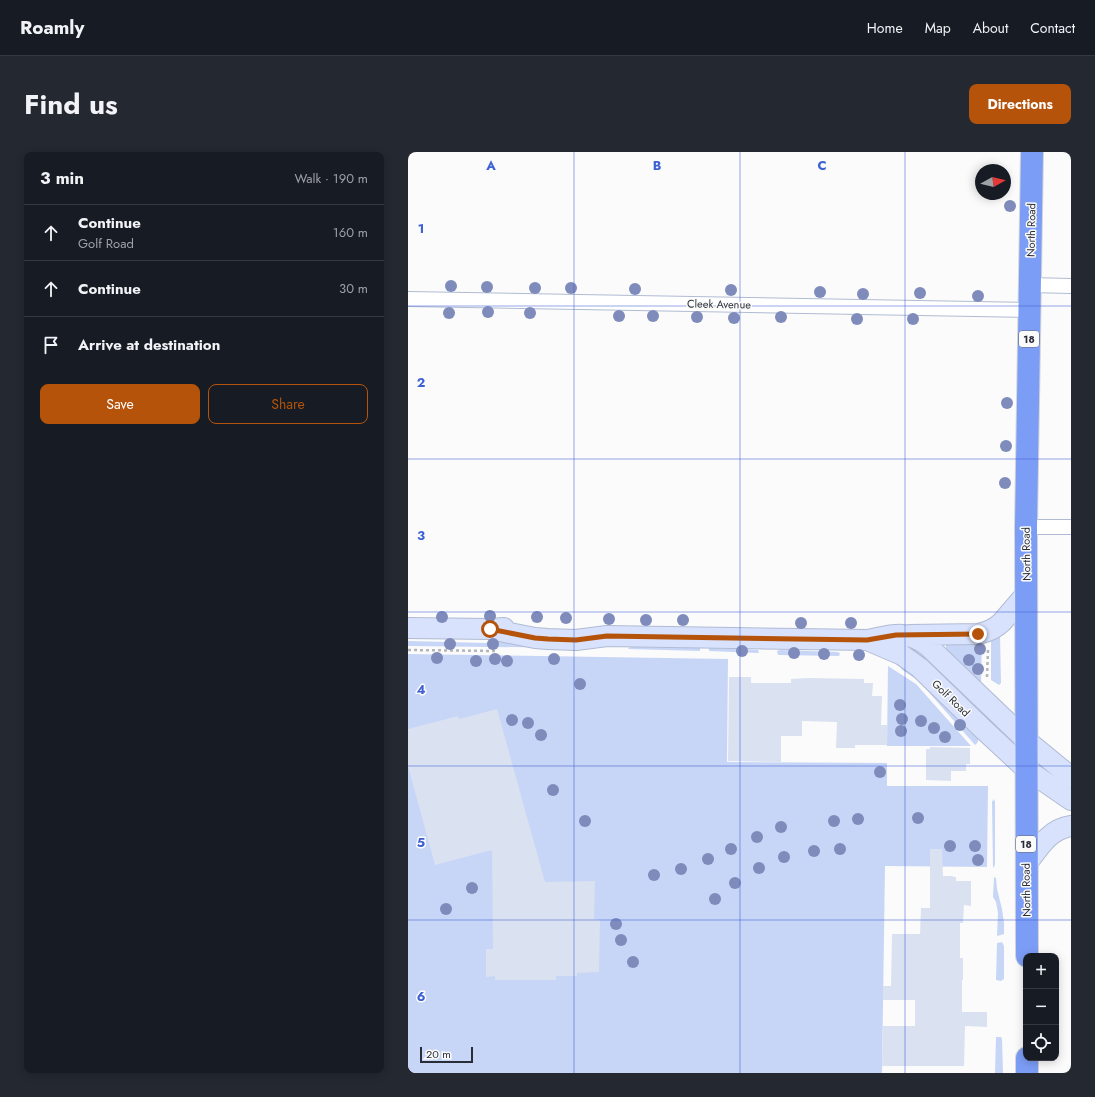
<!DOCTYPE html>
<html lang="en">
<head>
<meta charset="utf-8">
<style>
  body { margin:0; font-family:Jost,sans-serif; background:#242831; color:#f1f3f6 }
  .controls { position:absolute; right:12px; bottom:12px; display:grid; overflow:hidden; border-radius:8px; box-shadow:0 2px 10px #0003 }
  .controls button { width:36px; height:36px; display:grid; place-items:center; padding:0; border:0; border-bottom:1px solid #363941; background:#171b24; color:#f1f3f6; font:20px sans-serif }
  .compass { position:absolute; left:567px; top:12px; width:36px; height:36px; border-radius:50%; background:#171b24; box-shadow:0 2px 10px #0003; rotate:82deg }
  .scale { position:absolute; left:12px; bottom:10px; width:53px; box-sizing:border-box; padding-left:4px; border:2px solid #292d37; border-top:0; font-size:11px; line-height:14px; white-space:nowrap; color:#292d37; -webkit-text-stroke:3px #fbfbfb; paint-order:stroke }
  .stop { position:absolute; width:12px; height:12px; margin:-9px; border:3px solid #b45309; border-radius:50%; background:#fff }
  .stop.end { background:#b45309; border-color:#fff; box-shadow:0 1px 4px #0008 }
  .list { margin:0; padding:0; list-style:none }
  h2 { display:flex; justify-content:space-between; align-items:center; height:52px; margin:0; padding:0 16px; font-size:17px }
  h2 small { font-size:13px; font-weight:400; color:#9ea1a6 }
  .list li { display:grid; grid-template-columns:26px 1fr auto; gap:12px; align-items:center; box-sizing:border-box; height:56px; padding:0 16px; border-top:1px solid #363941 }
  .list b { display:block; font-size:15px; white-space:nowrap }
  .list p { margin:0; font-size:13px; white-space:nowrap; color:#9ea1a6 }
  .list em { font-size:13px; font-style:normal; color:#9ea1a6 }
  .actions { display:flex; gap:8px; padding:12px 16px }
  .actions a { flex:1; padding:9px 0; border:1px solid #b45309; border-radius:8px; text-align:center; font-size:14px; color:#b45309 }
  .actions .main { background:#b45309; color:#fff }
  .icon { flex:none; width:22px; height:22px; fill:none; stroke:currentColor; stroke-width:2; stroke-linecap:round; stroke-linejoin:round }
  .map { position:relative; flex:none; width:663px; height:921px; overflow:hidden; border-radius:8px }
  header { display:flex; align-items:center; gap:24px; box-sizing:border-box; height:56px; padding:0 20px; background:#171b24; border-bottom:1px solid #363941 }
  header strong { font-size:19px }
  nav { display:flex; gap:22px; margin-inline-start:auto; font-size:14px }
  .intro { display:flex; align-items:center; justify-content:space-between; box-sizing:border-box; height:96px; padding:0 24px }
  h1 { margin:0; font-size:28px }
  .button { padding:10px 18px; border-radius:8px; background:#b45309; color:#fff; font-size:14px; font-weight:700 }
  main { display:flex; gap:24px; padding:0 24px }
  aside { flex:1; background:#171b24; border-radius:8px; box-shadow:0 2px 10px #0003 }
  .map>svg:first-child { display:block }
  .green { fill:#c7d5f6 }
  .building { fill:#dae1f1 }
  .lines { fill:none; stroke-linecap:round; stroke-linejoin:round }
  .street-casing { stroke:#b0bbd3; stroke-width:16 }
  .secondary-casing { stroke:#b0bbd3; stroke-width:22 }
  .highway-casing { stroke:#d4d5d7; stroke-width:24 }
  .path { stroke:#b4b5b9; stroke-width:2.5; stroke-dasharray:3 3; stroke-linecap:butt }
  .street { stroke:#fff; stroke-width:14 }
  .secondary { stroke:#d8e2fc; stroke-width:20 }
  .highway { stroke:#7c9df5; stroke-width:22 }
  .tree { fill:#7f8bbb }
  .route { stroke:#b45309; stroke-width:5 }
  .grid { fill:none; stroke:#3e61d3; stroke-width:1; stroke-opacity:0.55 }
  .labels { text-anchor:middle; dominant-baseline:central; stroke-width:3; stroke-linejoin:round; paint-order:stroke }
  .shield { fill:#fbfbfb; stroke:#686b72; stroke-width:1 }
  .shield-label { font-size:10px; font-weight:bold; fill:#292d37 }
  .street-label { font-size:11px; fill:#292d37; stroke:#fbfbfb }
  .grid-label { font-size:13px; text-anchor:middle; font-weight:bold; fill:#3e61d3; stroke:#fbfbfb; stroke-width:3; stroke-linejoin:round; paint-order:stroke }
</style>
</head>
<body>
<header>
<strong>Roamly</strong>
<nav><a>Home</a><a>Map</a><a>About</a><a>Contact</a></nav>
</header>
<div class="intro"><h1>Find us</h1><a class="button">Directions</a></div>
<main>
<aside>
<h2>3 min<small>Walk · 190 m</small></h2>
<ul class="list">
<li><svg class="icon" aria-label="ahead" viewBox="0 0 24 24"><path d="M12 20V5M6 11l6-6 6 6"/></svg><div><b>Continue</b><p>Golf Road</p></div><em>160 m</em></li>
<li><svg class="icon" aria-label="ahead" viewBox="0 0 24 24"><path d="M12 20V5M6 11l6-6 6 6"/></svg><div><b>Continue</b></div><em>30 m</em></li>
<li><svg class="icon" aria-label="arrive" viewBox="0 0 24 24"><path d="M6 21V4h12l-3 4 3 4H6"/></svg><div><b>Arrive at destination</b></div></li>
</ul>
<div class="actions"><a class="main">Save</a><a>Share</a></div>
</aside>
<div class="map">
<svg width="663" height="921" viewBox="0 0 663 921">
  <rect width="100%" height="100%" fill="#fbfbfb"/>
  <path class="green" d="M 592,483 L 593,531 L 591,533 L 583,528 L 583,487 Z
    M 83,486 L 178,496 L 0,494 L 0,489 L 78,491 L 81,490 Z
    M 574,487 L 573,532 L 538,497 L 538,488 Z
    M 222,495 L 292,496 L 292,499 L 220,497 Z
    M 301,496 L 350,498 L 351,501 L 301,499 Z
    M 372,498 L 429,500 L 432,501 L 431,504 L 370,503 L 369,499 Z
    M 507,498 L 524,511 L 572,554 L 570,566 L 505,502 Z
    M 0,502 L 320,507 L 319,610 L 479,611 L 479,634 L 580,634 L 579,715 L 477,714 L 474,921 L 0,921 Z
    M 480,514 L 508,532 L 563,594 L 479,594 Z
    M 495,514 L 510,524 L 570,587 L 570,590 L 567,593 L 511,529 L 493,517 Z
    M 586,647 L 587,650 L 587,713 L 585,716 L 584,650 Z
    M 586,725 L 588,726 L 589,737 L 594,757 L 596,771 L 596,782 L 589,784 L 590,761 L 588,750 L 585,745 Z
    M 594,790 L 596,794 L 596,827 L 593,829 L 588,828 L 589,791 Z
    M 588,885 L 593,885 L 594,887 L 595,921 L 587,921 Z"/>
  <path class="building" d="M 321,525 L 343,525 L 343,531 L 383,531 L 383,527 L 401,526 L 456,527 L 456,531 L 465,531 L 464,544 L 474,544 L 473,573 L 479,573 L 479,593 L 447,593 L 447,596 L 428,596 L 429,570 L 394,569 L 394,584 L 373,584 L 373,610 L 320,609 Z
    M 89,557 L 137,730 L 187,729 L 186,767 L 192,768 L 191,820 L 169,821 L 169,824 L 148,824 L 148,828 L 87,828 L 87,824 L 78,825 L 78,797 L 85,797 L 84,698 L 27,713 L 0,614 L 0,577 L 50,564 L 51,567 Z
    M 522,595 L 562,596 L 562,612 L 558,612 L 558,619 L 543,619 L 543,629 L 518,628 L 518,597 L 522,597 Z
    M 522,697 L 534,697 L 535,724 L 545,724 L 545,725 L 548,725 L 548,729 L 563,729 L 563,754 L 556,753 L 555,771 L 552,771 L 552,806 L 555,806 L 555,828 L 554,828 L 554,860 L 579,860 L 579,875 L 557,874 L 556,914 L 474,914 L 475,874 L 507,874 L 507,848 L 475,848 L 475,834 L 483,834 L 484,782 L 512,782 L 513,756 L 522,756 Z"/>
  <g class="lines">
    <g class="street-casing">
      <path id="street" d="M 621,133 L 663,134
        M 0,147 L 621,158
        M 618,375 L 663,375"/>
    </g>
    <g class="secondary-casing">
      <path id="secondary" d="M 0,476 L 82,477 L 96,476
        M 82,477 L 127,486 L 140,487 L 168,488 L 199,484 L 459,488 C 485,483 497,477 520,494 L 618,588 L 663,625
        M 502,483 L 570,482 C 580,480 587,477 594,470 L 619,441
        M 459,488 L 494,503 L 512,516 L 575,577 L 618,617 L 663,648
        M 618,713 C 630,697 641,677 663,674"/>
    </g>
    <g class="highway-casing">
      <path id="highway" d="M 619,804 L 618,375 L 624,0
        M 619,921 L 619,906"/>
    </g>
    <path class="path" d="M 0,498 L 89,499
      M 579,525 L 580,498"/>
    <use href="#street" class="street"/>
    <use href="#secondary" class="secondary"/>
    <use href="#highway" class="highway"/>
  </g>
  <g class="tree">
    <circle cx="602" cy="54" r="6"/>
    <circle cx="43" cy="134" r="6"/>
    <circle cx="79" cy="135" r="6"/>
    <circle cx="127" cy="136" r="6"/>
    <circle cx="163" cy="136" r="6"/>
    <circle cx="227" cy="137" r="6"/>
    <circle cx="323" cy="138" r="6"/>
    <circle cx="412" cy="140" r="6"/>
    <circle cx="512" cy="141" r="6"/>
    <circle cx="455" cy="142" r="6"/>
    <circle cx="570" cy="144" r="6"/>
    <circle cx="80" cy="160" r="6"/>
    <circle cx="41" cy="161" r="6"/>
    <circle cx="122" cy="161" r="6"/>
    <circle cx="211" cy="164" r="6"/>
    <circle cx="245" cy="164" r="6"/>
    <circle cx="289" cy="165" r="6"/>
    <circle cx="373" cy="165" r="6"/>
    <circle cx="326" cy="166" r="6"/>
    <circle cx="449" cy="167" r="6"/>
    <circle cx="505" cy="167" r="6"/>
    <circle cx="599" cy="251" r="6"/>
    <circle cx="598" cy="294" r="6"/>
    <circle cx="597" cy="331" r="6"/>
    <circle cx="82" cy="464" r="6"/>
    <circle cx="34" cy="465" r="6"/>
    <circle cx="129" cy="465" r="6"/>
    <circle cx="158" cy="466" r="6"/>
    <circle cx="201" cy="467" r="6"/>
    <circle cx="238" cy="468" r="6"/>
    <circle cx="275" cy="468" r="6"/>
    <circle cx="393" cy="471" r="6"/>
    <circle cx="443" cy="471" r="6"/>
    <circle cx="42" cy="492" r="6"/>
    <circle cx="85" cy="492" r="6"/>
    <circle cx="572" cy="497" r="6"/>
    <circle cx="334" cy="499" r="6"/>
    <circle cx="386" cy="501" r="6"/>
    <circle cx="416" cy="502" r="6"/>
    <circle cx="451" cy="503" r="6"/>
    <circle cx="29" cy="506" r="6"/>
    <circle cx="87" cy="507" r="6"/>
    <circle cx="146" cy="507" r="6"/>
    <circle cx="561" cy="508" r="6"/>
    <circle cx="68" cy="509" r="6"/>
    <circle cx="99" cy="509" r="6"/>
    <circle cx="570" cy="517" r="6"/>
    <circle cx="172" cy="532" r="6"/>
    <circle cx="492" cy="553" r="6"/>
    <circle cx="494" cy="567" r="6"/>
    <circle cx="104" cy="568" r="6"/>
    <circle cx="513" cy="569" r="6"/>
    <circle cx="120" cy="571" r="6"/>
    <circle cx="552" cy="573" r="6"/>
    <circle cx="526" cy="576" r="6"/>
    <circle cx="493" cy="579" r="6"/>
    <circle cx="133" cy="583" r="6"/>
    <circle cx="537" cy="585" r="6"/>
    <circle cx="472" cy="620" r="6"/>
    <circle cx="145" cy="638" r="6"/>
    <circle cx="510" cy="666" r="6"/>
    <circle cx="450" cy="667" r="6"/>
    <circle cx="177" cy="669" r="6"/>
    <circle cx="426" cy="669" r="6"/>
    <circle cx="373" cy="675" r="6"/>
    <circle cx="349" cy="685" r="6"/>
    <circle cx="542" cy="694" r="6"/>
    <circle cx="567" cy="694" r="6"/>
    <circle cx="323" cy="697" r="6"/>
    <circle cx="432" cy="697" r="6"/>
    <circle cx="406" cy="699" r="6"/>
    <circle cx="376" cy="705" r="6"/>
    <circle cx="300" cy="707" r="6"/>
    <circle cx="570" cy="708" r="6"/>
    <circle cx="351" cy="716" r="6"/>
    <circle cx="273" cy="717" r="6"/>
    <circle cx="246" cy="723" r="6"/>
    <circle cx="327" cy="731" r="6"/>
    <circle cx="64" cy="736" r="6"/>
    <circle cx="307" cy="747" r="6"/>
    <circle cx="38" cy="757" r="6"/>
    <circle cx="208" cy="772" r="6"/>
    <circle cx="213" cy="788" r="6"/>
    <circle cx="225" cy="810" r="6"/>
  </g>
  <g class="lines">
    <path class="route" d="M 82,477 L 127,486 L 140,487 L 168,488 L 199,484 L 459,488 L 488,483 L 570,482"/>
  </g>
  <path class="grid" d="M 166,0 L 166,921M 332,0 L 332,921M 497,0 L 497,921M 0,154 L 663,154M 0,307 L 663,307M 0,460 L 663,460M 0,614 L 663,614M 0,768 L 663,768"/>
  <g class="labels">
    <g class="shield">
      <rect x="611" y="179" width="20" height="16" rx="3"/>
      <rect x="608" y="684" width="20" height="16" rx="3"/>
    </g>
    <g class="shield-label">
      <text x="621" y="187">18</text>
      <text x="618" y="692">18</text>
    </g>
    <g class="street-label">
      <text transform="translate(623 78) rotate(-89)">North Road</text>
      <text transform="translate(311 152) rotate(1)">Cleek Avenue</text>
      <text transform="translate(618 402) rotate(-91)">North Road</text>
      <text transform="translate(543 546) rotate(44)">Golf Road</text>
      <text transform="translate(618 738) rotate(-91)">North Road</text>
    </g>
  </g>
  <g class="grid-label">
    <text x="83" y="18">A</text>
    <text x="249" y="18">B</text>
    <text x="414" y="18">C</text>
    <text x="13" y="81">1</text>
    <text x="13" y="235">2</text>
    <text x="13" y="388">3</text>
    <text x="13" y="542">4</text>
    <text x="13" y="695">5</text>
    <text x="13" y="849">6</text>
  </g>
</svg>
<div class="controls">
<button>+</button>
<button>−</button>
<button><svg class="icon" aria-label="locate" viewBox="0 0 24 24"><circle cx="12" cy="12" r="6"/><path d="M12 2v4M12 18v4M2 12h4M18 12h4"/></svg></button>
</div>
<svg class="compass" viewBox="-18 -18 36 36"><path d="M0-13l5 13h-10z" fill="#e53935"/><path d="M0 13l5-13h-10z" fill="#9ea1a6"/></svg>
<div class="scale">20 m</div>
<div class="stop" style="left:82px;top:477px"></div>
<div class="stop end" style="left:570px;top:482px"></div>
</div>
</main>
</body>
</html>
